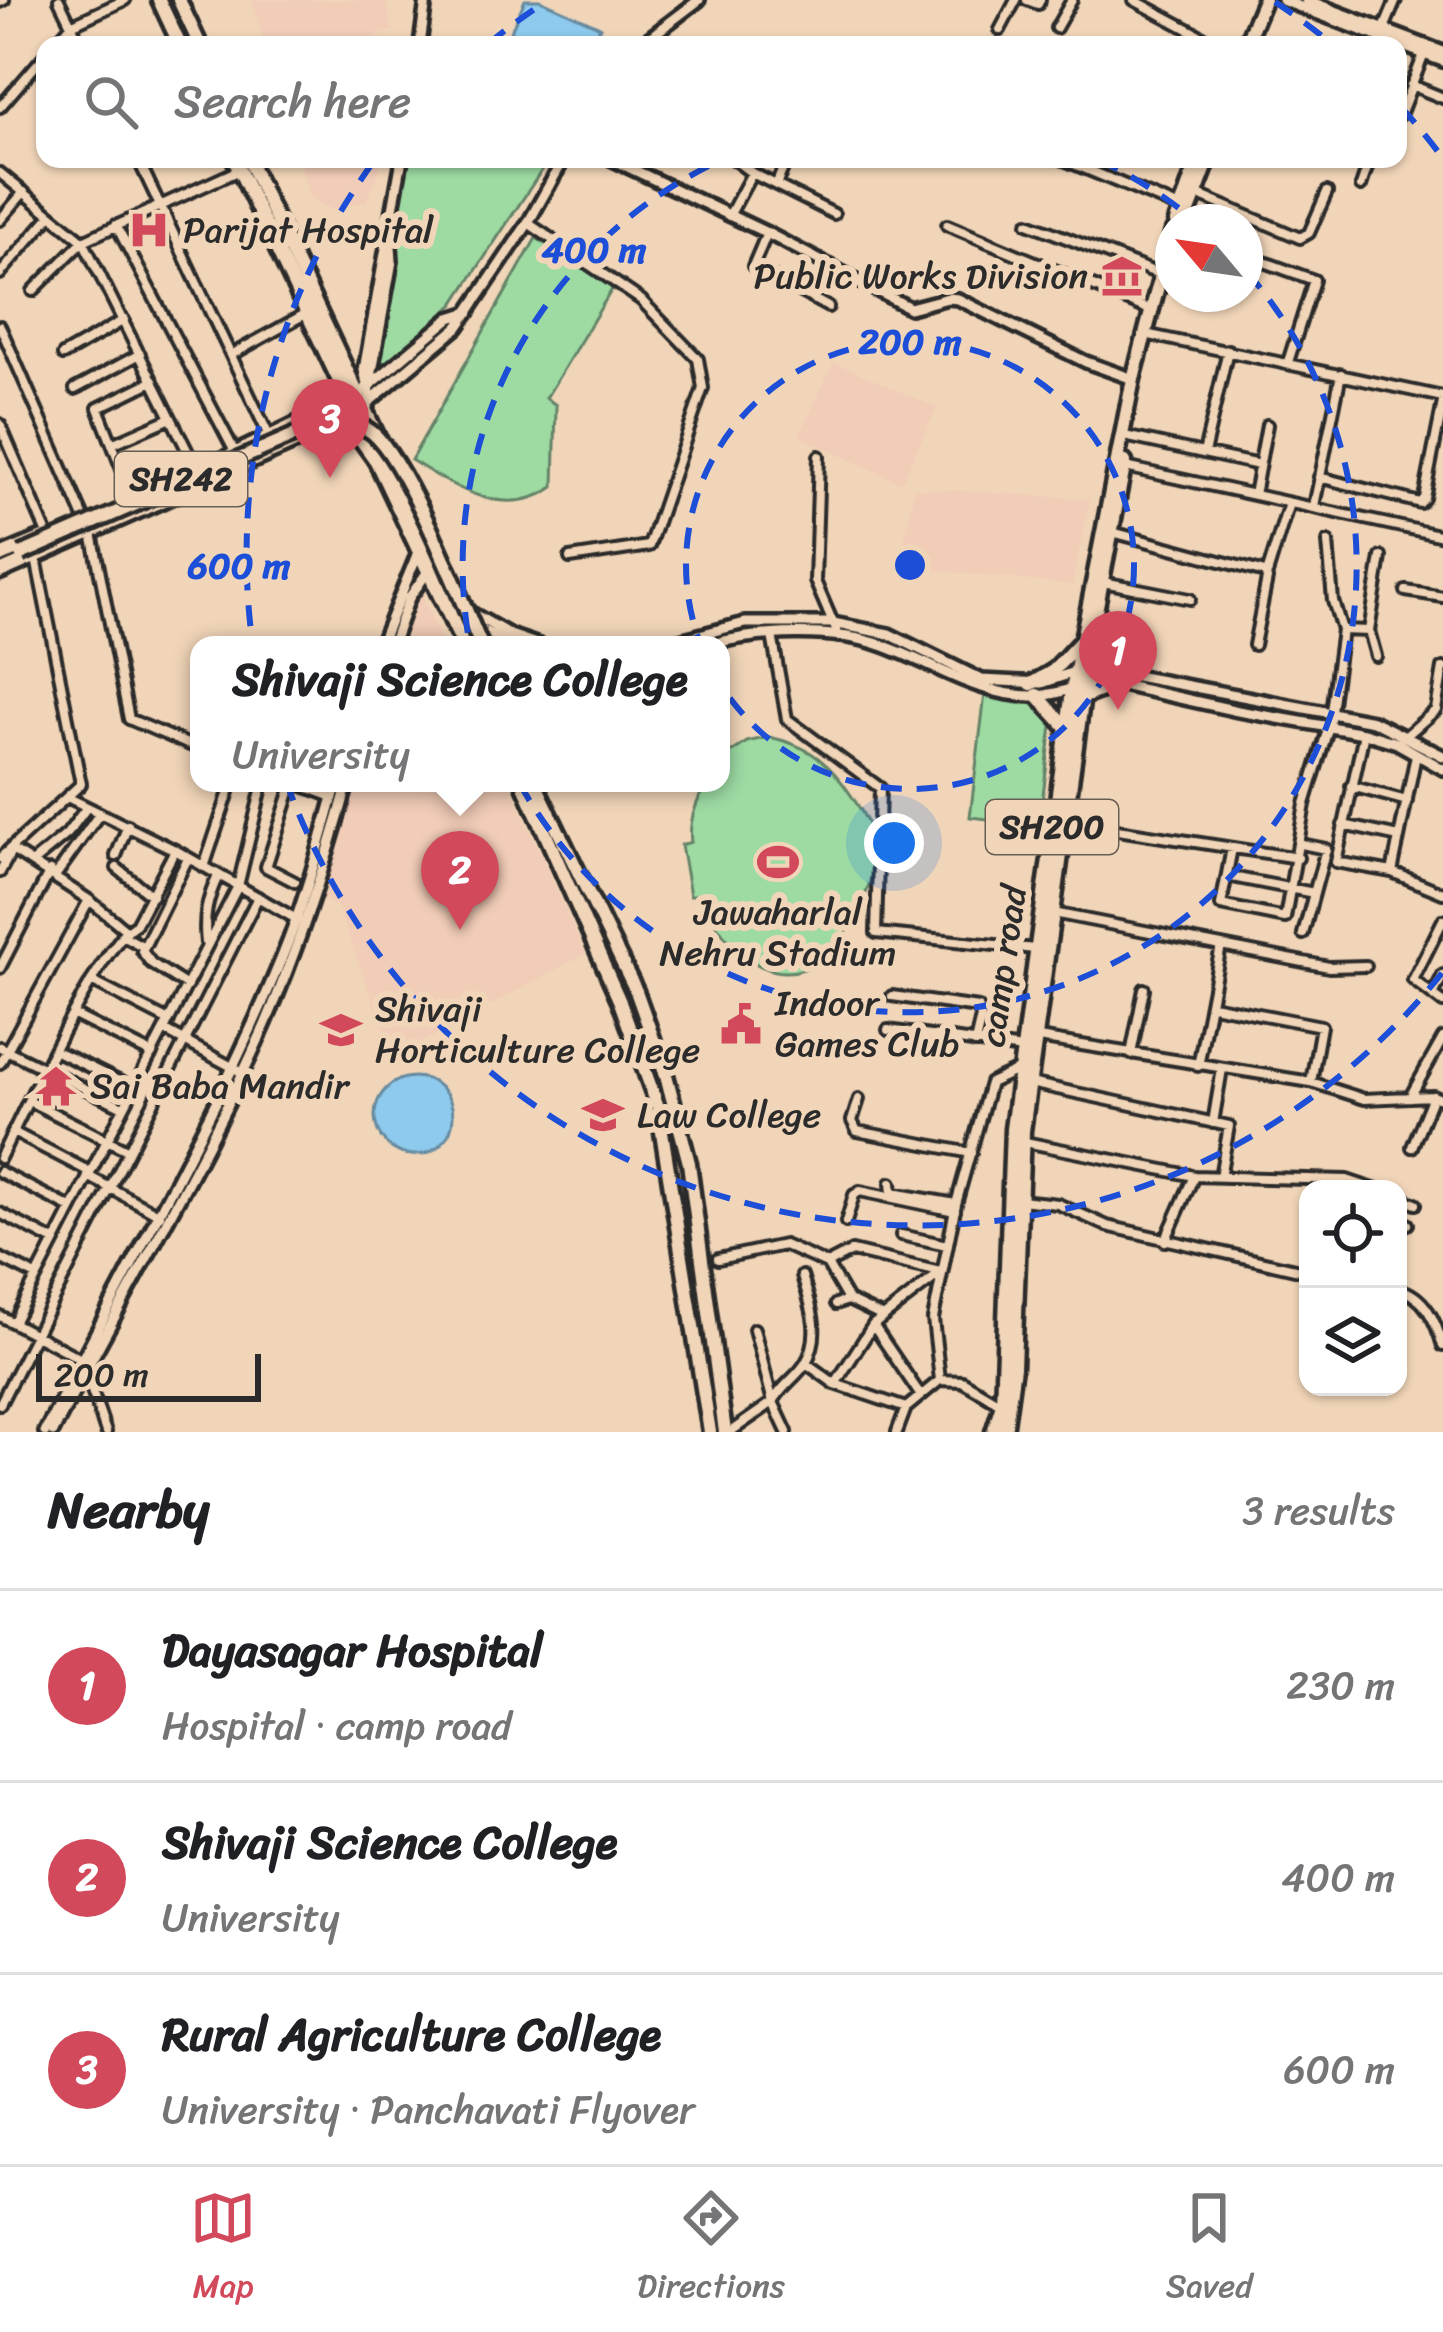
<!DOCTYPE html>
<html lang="en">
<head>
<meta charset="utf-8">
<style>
  body { margin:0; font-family:Sriracha,sans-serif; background:#f6f6f6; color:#202124 }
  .controls { position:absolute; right:36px; bottom:36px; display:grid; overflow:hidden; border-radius:24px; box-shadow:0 3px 9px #0004 }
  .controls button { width:108px; height:108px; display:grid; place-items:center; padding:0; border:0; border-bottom:3px solid #e0e0e0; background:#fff; color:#202124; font:60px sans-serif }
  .compass { position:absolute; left:1155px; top:204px; width:108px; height:108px; border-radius:50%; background:#fff; box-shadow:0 3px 9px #0004; rotate:299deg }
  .scale { position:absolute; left:36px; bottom:30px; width:225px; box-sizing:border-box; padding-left:12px; border:6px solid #2b2b2b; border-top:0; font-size:33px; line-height:42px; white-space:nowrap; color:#2b2b2b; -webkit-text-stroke:9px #f1d5b8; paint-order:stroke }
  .you { position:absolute; left:894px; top:843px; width:42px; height:42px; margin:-30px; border:9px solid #fff; border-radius:50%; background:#1a73e8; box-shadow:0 0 0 18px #1a73e833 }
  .badge { display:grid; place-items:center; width:78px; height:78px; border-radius:50%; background:#d1495b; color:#fff; font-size:39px; font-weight:700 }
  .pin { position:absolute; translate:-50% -99px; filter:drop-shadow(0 3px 6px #0008) }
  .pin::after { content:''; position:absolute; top:63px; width:42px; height:36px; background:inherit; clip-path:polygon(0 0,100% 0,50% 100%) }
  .popup { position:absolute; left:190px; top:636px; width:540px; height:156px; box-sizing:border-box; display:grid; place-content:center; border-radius:24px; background:#fff; filter:drop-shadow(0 3px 9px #0005); font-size:39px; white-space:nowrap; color:#757577 }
  .popup b { font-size:45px; color:#202124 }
  .popup::after { content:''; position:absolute; left:50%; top:100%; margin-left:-24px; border:24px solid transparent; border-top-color:#fff }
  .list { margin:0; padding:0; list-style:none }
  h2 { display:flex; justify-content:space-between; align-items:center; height:156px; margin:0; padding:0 48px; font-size:51px }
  h2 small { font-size:39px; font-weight:400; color:#757577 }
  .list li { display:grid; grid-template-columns:78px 1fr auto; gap:36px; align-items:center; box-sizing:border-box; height:192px; padding:0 48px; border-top:3px solid #e0e0e0 }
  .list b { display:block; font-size:45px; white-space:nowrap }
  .list p { margin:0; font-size:39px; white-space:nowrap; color:#757577 }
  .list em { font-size:39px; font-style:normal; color:#757577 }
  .icon { flex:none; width:66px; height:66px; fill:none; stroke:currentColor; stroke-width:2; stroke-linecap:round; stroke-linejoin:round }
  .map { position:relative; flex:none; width:1443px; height:1432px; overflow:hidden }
  .search { position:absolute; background:#fff; box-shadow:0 3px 9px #0004; left:36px; right:36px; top:36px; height:132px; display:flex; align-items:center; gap:30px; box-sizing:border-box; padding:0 42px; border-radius:24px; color:#757577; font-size:45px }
  .sheet { height:732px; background:#fff }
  nav { display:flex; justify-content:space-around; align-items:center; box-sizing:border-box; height:168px; border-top:3px solid #e0e0e0; background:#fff; font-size:33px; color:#757577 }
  nav a { display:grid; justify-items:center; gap:6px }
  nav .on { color:#d1495b }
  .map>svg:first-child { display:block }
  .built { fill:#f1ccb7 }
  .green { fill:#9ddba3; stroke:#648367; stroke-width:3 }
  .water { fill:#8dcaed; stroke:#668a9f; stroke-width:3 }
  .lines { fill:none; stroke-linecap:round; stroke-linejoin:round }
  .minor-casing { stroke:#2b2b2b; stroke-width:16 }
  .tertiary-casing { stroke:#2b2b2b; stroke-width:18 }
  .primary-casing { stroke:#2b2b2b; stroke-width:21 }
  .minor { stroke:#f1d5b8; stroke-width:8 }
  .tertiary { stroke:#f1d5b8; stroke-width:9 }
  .primary { stroke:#f1d5b8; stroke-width:12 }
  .primary-bridge-casing { stroke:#2b2b2b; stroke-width:21; stroke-linecap:butt }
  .primary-bridge { stroke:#f1d5b8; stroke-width:12 }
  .ring { fill:none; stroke:#1d4ed8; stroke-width:6; stroke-dasharray:21 15 }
  .labels { text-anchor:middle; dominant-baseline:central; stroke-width:12; stroke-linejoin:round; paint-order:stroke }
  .shield { fill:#f1d5b8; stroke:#665e55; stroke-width:3 }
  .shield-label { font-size:33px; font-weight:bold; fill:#2b2b2b }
  .poi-label { font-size:36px; fill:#2b2b2b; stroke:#f1d5b8; text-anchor:start }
  .street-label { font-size:36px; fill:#2b2b2b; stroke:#f1d5b8 }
  .centre { fill:#1d4ed8; stroke:#f1d5b8; stroke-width:6 }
  .ring-label { font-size:36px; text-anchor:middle; font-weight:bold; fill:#1d4ed8; stroke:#f1d5b8; stroke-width:12; stroke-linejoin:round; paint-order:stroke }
</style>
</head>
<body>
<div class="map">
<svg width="1443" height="1432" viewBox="0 0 1443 1432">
  <rect width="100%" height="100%" fill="#f1d5b8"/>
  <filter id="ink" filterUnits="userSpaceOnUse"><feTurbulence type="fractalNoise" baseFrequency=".00833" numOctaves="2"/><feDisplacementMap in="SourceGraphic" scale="24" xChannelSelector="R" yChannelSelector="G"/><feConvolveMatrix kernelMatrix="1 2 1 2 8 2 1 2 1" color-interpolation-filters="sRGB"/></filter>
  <g filter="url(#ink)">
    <path class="built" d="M 252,0 L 385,0 L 393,30 L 350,45 L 265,45 Z
      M 299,159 L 377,159 L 380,169 L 366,201 L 332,210 L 310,198 Z
      M 834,362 L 937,408 L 901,483 L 799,436 Z
      M 914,488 L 1090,499 L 1072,585 L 900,567 Z
      M 420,592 L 444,645 L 402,645 Z
      M 355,783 L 509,783 L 585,954 L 394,1057 L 337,906 L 316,896 Z"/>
    <path class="green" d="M 407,159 L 549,159 L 454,304 L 388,363 L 379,362 L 374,356 Z
      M 536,238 L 614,286 L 546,398 L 556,405 L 554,487 C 505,521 454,487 411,460 Z
      M 985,694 L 1055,703 L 1039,825 L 970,817 Z
      M 769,737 C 803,744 824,758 844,785 C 856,802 870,821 873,842 C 877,866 868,892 857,913 C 809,1008 738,978 700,895 L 690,895 L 681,845 L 691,842 C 688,821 697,802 706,783 L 721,783 L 723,758 L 747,742 Z"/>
    <path class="water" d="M 525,0 L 540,0 L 600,27 L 591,45 L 529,45 L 509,35 Z
      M375 1116a39 39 0 1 1 78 0a39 39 0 1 1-78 0Z"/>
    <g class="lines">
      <g class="minor-casing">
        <path id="minor" d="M 59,0 L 81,45
          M 1027,0 L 1038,4 L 1040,0
          M 1134,0 L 1218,45
          M 0,2 L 4,0
          M 1056,28 L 1072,0
          M 1000,30 L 1016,0
          M 1383,31 L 1396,0
          M 54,45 L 71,25 L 125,0
          M 1411,85 L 1443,98
          M 0,107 L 45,55
          M 1400,115 L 1424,54
          M 138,159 L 269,436
          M 733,159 L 752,173 L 834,214
          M 1062,159 L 1180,208
          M 0,173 L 83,241 L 198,472
          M 776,185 L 787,159
          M 1361,186 L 1370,159
          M 1196,194 L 1300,238 L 1309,233 L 1327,192
          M 729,216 L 752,173
          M 0,220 L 24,192
          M 528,223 L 641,300 L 698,359 L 703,388 L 649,546 L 570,558
          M 1028,223 L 1159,274
          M 116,225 L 235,452
          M 947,225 L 1150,310
          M 767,233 L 753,266 L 828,307
          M 1245,255 L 1314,280 L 1288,362
          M 0,274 L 51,215
          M 33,291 L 83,241 L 239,170
          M 0,326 L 85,520
          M 1145,334 L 1443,397
          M 63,355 L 124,320
          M 231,355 L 307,313
          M 75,389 L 140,354
          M 0,424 L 48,536
          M 1129,437 L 1259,465
          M 114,443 L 171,418
          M 1204,453 L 1228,350
          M 819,456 L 815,581 L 839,637
          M 1125,467 L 1443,536
          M 1319,477 L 1420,503 L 1424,498 L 1443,402
          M 1254,495 L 1267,425
          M 134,500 L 98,408 L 153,381
          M 1314,506 L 1341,374
          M 1112,532 L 1265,573 L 1267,579 L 1254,645
          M 92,533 L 129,719 L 199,749
          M 1267,574 L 1289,503
          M 1103,582 L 1190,599
          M 1406,591 L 1443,597
          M 1342,630 L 1369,631
          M 772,635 L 787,719 L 880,788 L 876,933 L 1035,949
          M 1376,656 L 1369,631 L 1381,557
          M 1364,733 L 1336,862 L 1392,872 L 1443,893
          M 1407,735 L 1436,710 L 1443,668
          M 293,783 L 266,867 L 295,882
          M 295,783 L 333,797
          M 1351,786 L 1407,801
          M 67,797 L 175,850 L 298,920
          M 1066,822 L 1298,858
          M 1343,825 L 1399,837
          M 1301,844 L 1326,849 L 1303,934
          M 1232,848 L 1221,905 L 1285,918 L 1305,804 L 1329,726 L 1342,630 L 1333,601 L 1328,542
          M 116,856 L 128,825
          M 0,858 L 81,784 L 36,558
          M 33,862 L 67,834 L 87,807
          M 204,867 L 232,783
          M 117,868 L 152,896
          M 0,872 L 12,850 L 89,900 L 0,1063
          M 1392,872 L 1416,755
          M 56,875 L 100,813
          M 1227,876 L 1314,893
          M 89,900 L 126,930
          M 1053,913 L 1329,967 L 1366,966
          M 1443,920 L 1413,980 L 1443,1003
          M 122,935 L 144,947
          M 206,943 C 203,918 207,899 218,876
          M 0,968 L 50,871
          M 91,981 L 169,1021
          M 187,986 L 151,963 L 142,951 L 188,858
          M 1433,995 L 1443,975
          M 892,996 L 978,1008 L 981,1017 L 975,1043
          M 1212,1005 L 1321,1026 L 1311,1082
          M 74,1015 L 152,1054
          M 164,1030 L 243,1073
          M 888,1030 L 1022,1049
          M 1032,1037 L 1311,1082 L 1364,1099 L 1433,1096 L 1443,1100
          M 0,1047 L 123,1107
          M 56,1051 L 133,1088
          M 1131,1054 L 1144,989
          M 1198,1066 L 1221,946
          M 1030,1083 L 1229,1126 L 1220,1177
          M 1410,1097 L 1443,1038
          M 859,1099 L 852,1121 L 857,1131 L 971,1153
          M 29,1101 L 127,1150
          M 1213,1123 L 1222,1069
          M 13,1132 L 90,1172
          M 1020,1141 L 1194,1176 L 1347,1180 L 1374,1189
          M 1412,1147 L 1433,1096
          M 0,1158 C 23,1113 100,944 136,924 L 175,850
          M 0,1172 L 71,1208
          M 88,1176 L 160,1215
          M 891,1183 L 892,1193 L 956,1204
          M 1398,1197 L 1416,1204
          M 1020,1200 L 1058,1204 L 1107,1226 L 1308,1272
          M 0,1213 L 54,1241
          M 846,1222 L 854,1195 L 860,1191 L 955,1211
          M 1398,1227 L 1408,1224
          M 901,1235 L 947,1245
          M 1165,1241 L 1194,1176
          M 0,1258 L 36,1276
          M 718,1259 L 784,1245 L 827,1264 L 848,1300 L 883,1317
          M 827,1264 L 852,1251 L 940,1272
          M 1398,1289 C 1425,1295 1436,1322 1443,1346
          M 836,1304 L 848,1300
          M 0,1316 L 81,1359 L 106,1432
          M 13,1323 L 238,886 L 263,783
          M 873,1325 L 921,1396
          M 806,1363 L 835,1384 L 906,1408
          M 940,1380 L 933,1319 L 956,1204 L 990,1083 L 1020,1069
          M 835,1384 L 873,1325 L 939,1274
          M 0,1404 L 258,897
          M 730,1432 L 773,1402 L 754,1329
          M 787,1432 L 773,1402 C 781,1386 796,1378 805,1364 C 823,1335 811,1306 802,1276
          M 897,1432 L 906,1408 L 940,1380 L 962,1381 L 1001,1404"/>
      </g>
      <g class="tertiary-casing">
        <path id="tertiary" d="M 1282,0 L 1443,61
          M 1306,0 L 1443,52
          M 420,45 L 426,0
          M 640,45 L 699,0
          M 611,159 L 767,233 L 910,308 L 948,298 L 958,299 L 1086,362 L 1133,379
          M 366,381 L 371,377 L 392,261 L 391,246
          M 363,391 L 450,318 L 469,312
          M 371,400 L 364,370 L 402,159
          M 365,410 L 371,400 L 458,327 L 528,223 L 564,159
          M 468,611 L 510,635 L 539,645
          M 475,627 L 513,645
          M 380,645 L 419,550
          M 392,645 L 409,598 L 431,567
          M 661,645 L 745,623 L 833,623 L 889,634 L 982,680 L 1042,683 L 1089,667 L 1373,721 L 1443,756
          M 709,645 C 758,631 835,628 884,646 C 932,663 979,696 1032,696 C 1058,696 1080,684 1104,681 L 1238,711 L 1364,733 L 1397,743 L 1443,769
          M 45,1432 C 123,1274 215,1121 282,957 C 305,901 320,842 337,783
          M 53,1432 C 123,1297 203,1165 265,1025 C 299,947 325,866 348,783"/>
      </g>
      <g class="primary-casing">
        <path id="primary" d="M 159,0 L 180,45
          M 179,0 L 200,45
          M 1245,45 L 1264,0
          M 234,159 L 348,400 L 351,426 L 376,461 L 463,645
          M 248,159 L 377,435
          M 1176,222 L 1198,159
          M 1185,222 L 1209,159
          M 385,454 L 473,645
          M 216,463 L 354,396
          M 0,556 L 43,538
          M 0,572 L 320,431 L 347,426
          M 1095,637 L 1112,671
          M 1031,684 L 1053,671 L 1080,642
          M 1037,695 L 1066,727
          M 1084,697 L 1117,684
          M 523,783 L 620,1002 L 658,1107 L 710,1432
          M 535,783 L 636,991 L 666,1075 L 689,1163 L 725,1432
          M 993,1432 L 1002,1404 L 1012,1129 L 1072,691 L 1133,379 L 1173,231
          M 1005,1432 L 1014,1367 L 1023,1131 L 1091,637 L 1125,462"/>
      </g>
      <use href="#minor" class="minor"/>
      <use href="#tertiary" class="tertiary"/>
      <use href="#primary" class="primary"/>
      <g class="primary-bridge-casing">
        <path id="primary-bridge" d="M 21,554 L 320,424 C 336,422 352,422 367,429 C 402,447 462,603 481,645"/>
      </g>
      <use href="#primary-bridge" class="primary-bridge"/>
    </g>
  </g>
  <g class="ring">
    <circle cx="910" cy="565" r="224"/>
    <path d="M1099 160A447 447 0 0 1 1194 220M1247 272A447 447 0 1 1 721 160"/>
    <path d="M1442 973A671 671 0 0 1 374 161M488 44A671 671 0 0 1 545 2M1275 2A671 671 0 0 1 1332 44M1401 107A671 671 0 0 1 1442 157"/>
  </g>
  <defs>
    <g id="hospital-bare" transform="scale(3.24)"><path d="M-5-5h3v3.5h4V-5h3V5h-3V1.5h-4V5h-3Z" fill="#d1495b" stroke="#f1d5b8" stroke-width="2.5" paint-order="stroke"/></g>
    <g id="museum-bare" transform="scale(3.24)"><path d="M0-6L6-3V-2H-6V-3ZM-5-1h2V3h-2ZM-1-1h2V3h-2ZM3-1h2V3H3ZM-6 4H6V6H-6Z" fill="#d1495b" stroke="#f1d5b8" stroke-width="2.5" paint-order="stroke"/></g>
    <g id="stadium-bare" transform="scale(3.24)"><path d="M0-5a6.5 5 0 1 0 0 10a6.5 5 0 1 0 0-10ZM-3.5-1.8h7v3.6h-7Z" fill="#d1495b" stroke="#f1d5b8" stroke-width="2.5" paint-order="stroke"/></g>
    <g id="civic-bare" transform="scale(3.24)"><path d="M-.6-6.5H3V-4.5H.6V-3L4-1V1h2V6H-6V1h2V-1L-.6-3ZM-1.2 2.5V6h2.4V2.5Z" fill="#d1495b" stroke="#f1d5b8" stroke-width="2.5" paint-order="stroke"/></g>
    <g id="university-bare" transform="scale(3.24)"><path d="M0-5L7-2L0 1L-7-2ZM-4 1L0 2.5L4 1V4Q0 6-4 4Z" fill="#d1495b" stroke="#f1d5b8" stroke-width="2.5" paint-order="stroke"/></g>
    <g id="temple-bare" transform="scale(3.24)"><path d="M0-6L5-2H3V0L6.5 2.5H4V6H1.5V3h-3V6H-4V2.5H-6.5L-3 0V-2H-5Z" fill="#d1495b" stroke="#f1d5b8" stroke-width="2.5" paint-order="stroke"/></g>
  </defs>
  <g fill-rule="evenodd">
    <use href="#hospital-bare" x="149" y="230"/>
    <use href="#museum-bare" x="1122" y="276"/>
    <use href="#stadium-bare" x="778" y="862"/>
    <use href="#civic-bare" x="741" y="1024"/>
    <use href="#university-bare" x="341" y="1030"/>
    <use href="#temple-bare" x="56" y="1086"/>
    <use href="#university-bare" x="603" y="1115"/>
  </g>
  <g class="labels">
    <g class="shield">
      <rect x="115" y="452" width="132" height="54" rx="9"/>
      <rect x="986" y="800" width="132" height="54" rx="9"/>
    </g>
    <g class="shield-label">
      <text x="181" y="479">SH242</text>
      <text x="1052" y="827">SH200</text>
    </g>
    <g class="poi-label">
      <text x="183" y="230">Parijat Hospital</text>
      <text x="1088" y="276" text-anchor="end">Public Works Division</text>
      <text x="778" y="912" text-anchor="middle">Jawaharlal<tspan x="778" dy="41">Nehru Stadium</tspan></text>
      <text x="775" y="1003">Indoor<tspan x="775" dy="41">Games Club</tspan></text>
      <text x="375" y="1009">Shivaji<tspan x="375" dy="41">Horticulture College</tspan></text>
      <text x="90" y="1086">Sai Baba Mandir</text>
      <text x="637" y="1115">Law College</text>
    </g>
    <g class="street-label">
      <text transform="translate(1003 966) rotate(-82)">camp road</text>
    </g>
  </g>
  <circle cx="910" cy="565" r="18" class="centre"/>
  <g class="ring-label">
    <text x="594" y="262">400 m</text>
    <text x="910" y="354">200 m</text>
    <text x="239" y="578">600 m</text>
  </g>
</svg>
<div class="controls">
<button><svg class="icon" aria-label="locate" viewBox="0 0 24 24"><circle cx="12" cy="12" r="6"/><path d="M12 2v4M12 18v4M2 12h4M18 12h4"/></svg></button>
<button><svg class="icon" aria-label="layers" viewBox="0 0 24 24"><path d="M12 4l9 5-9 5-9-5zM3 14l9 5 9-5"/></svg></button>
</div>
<svg class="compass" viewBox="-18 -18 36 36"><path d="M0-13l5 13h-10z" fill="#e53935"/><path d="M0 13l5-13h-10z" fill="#757577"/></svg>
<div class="scale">200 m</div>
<div class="you"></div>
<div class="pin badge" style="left:1118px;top:710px">1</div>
<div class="pin badge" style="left:460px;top:930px">2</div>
<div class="popup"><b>Shivaji Science College</b>University</div>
<div class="pin badge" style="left:330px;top:478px">3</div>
<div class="search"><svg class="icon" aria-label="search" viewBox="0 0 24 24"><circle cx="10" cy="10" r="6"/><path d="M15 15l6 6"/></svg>Search here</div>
</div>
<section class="sheet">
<h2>Nearby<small>3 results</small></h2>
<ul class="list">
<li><span class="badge">1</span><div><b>Dayasagar Hospital</b><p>Hospital · camp road</p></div><em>230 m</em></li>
<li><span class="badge">2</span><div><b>Shivaji Science College</b><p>University</p></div><em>400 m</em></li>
<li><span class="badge">3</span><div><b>Rural Agriculture College</b><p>University · Panchavati Flyover</p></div><em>600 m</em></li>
</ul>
</section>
<nav>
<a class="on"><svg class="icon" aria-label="map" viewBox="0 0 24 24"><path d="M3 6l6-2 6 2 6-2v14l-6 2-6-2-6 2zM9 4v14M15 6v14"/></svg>Map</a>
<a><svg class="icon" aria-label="directions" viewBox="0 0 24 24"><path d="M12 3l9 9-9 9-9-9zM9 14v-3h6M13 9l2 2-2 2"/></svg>Directions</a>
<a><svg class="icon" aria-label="saved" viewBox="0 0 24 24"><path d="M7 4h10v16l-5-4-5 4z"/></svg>Saved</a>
</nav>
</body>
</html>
